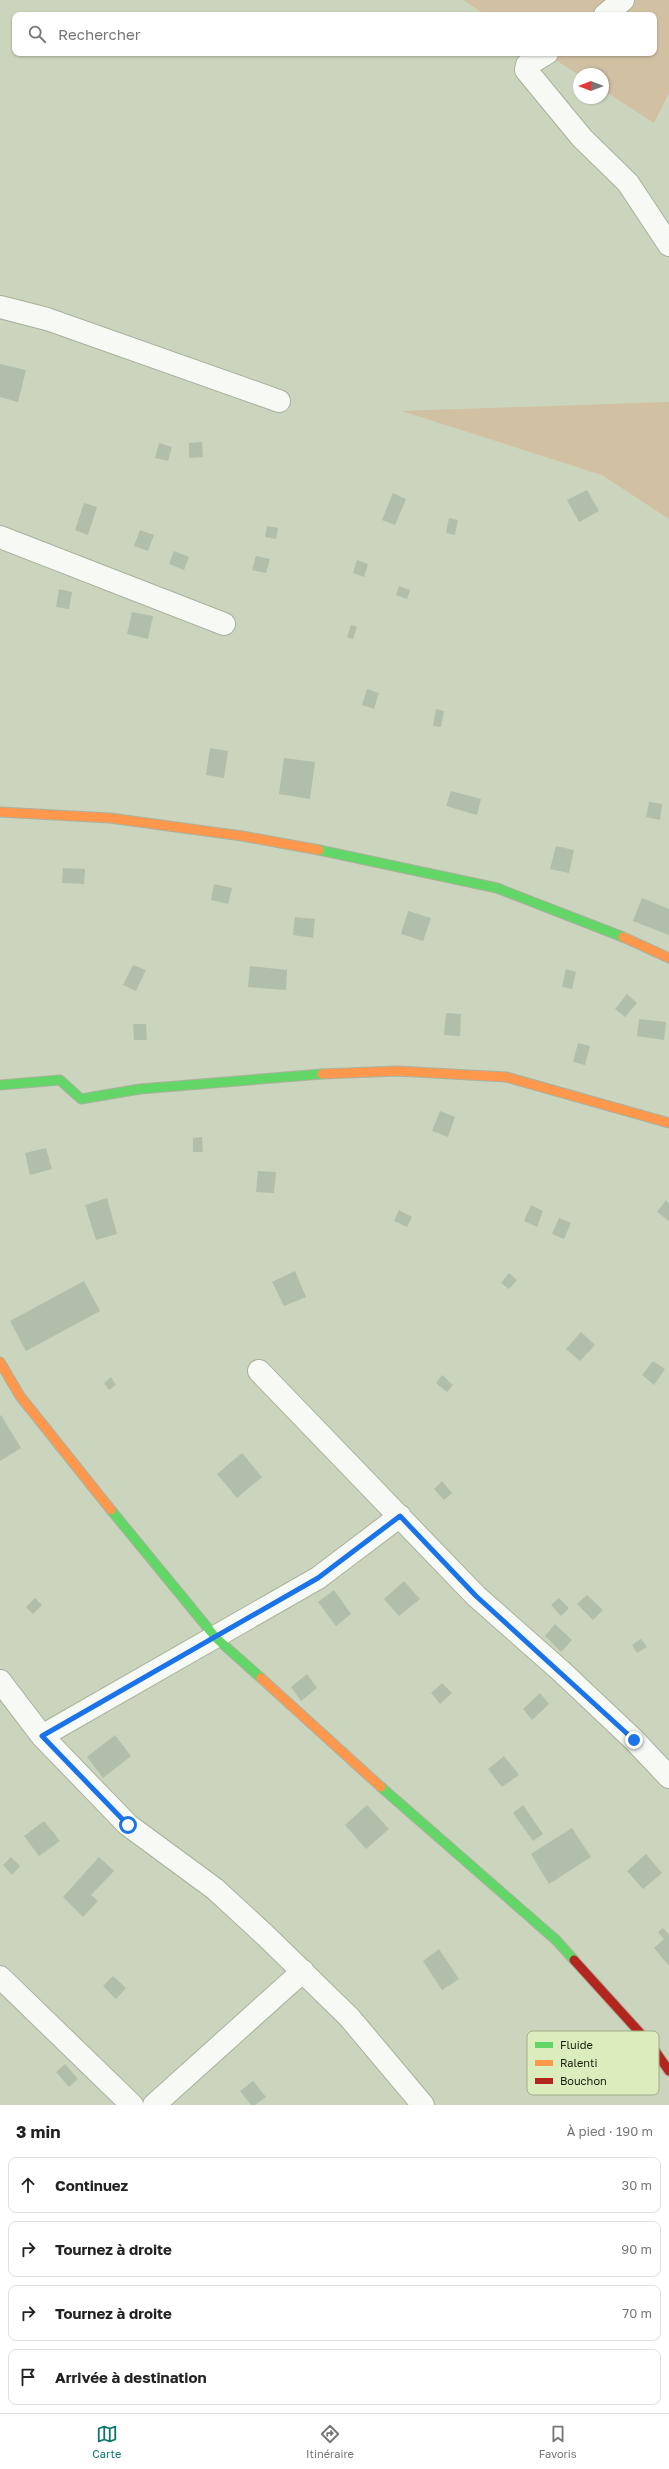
<!DOCTYPE html>
<html lang="fr">
<head>
<meta charset="utf-8">
<style>
  body { margin:0; font-family:"Golos Text",sans-serif; background:#f6f6f6; color:#222 }
  .compass { position:absolute; left:573px; top:68px; width:36px; height:36px; border-radius:50%; background:#fff; box-shadow:0 1px 3px #0004; rotate:270deg }
  .stop { position:absolute; width:12px; height:12px; margin:-9px; border:3px solid #1a73e8; border-radius:50%; background:#fff }
  .stop.end { background:#1a73e8; border-color:#fff; box-shadow:0 1px 4px #0008 }
  .list { margin:0; padding:0; list-style:none }
  h2 { display:flex; justify-content:space-between; align-items:center; height:52px; margin:0; padding:0 16px; font-size:17px }
  h2 small { font-size:13px; font-weight:400; color:#767676 }
  .list li { display:grid; grid-template-columns:26px 1fr auto; gap:12px; align-items:center; box-sizing:border-box; height:56px; margin:0 8px 8px; padding:0 8px; border:1px solid #e0e0e0; border-radius:8px }
  .list b { display:block; font-size:15px; white-space:nowrap }
  .list em { font-size:13px; font-style:normal; color:#767676 }
  .icon { flex:none; width:22px; height:22px; fill:none; stroke:currentColor; stroke-width:2; stroke-linecap:round; stroke-linejoin:round }
  .map { position:relative; flex:none; width:669px; height:2105px; overflow:hidden }
  .search { position:absolute; background:#fff; box-shadow:0 1px 3px #0004; left:12px; right:12px; top:12px; height:44px; display:flex; align-items:center; gap:10px; box-sizing:border-box; padding:0 14px; border-radius:8px; color:#767676; font-size:15px }
  .sheet { height:308px; background:#fff }
  nav { display:flex; justify-content:space-around; align-items:center; box-sizing:border-box; height:56px; border-top:1px solid #e0e0e0; background:#fff; font-size:11px; color:#767676 }
  nav a { display:grid; justify-items:center; gap:2px }
  nav .on { color:#0f766e }
  .map>svg:first-child { display:block }
  .green { fill:#d1c0a2 }
  .building { fill:#b1bfaa }
  .lines { fill:none; stroke-linecap:round; stroke-linejoin:round }
  .street-casing { stroke:#a9b19d; stroke-width:24 }
  .fast-casing { stroke:#a9b19d; stroke-width:11 }
  .slow-casing { stroke:#a9b19d; stroke-width:11 }
  .jam-casing { stroke:#a9b19d; stroke-width:11 }
  .path { stroke:#d2d5cd; stroke-width:2.5; stroke-dasharray:1 3; stroke-linecap:butt }
  .street { stroke:#f7f9f5; stroke-width:22 }
  .fast { stroke:#63d668; stroke-width:9 }
  .slow { stroke:#ff974d; stroke-width:9 }
  .jam { stroke:#b3261e; stroke-width:9 }
  .route { stroke:#1a73e8; stroke-width:5 }
  .key { fill:#dbecbd; stroke:#a1ae88; stroke-width:1 }
  .key-label { font-size:11px; fill:#191f0e }
</style>
</head>
<body>
<div class="map">
<svg width="669" height="2105" viewBox="0 0 669 2105">
  <rect width="100%" height="100%" fill="#cbd4bc"/>
  <path class="green" d="M 463,0 L 669,0 L 669,93 L 654,123 L 603,90 L 603,74 L 579,75 L 545,53 L 654,53 L 654,15 L 486,15 Z
    M 669,402 L 669,519 L 602,475 L 402,411 Z"/>
  <path class="building" d="M 0,364 L 26,370 L 18,402 L 0,397 Z
    M 202,442 L 203,457 L 189,458 L 189,443 Z
    M 159,443 L 172,447 L 168,461 L 155,458 Z
    M 587,490 L 599,511 L 579,522 L 567,500 Z
    M 393,493 L 406,499 L 395,525 L 382,520 Z
    M 84,503 L 97,507 L 88,535 L 75,530 Z
    M 449,518 L 458,520 L 455,535 L 446,533 Z
    M 267,526 L 278,528 L 276,539 L 265,537 Z
    M 140,530 L 154,535 L 148,551 L 134,546 Z
    M 174,551 L 189,557 L 184,570 L 169,564 Z
    M 256,556 L 270,559 L 266,573 L 252,570 Z
    M 357,560 L 368,564 L 364,577 L 353,573 Z
    M 399,586 L 410,590 L 407,599 L 396,595 Z
    M 59,589 L 72,592 L 69,609 L 56,607 Z
    M 132,612 L 153,616 L 148,639 L 127,634 Z
    M 351,625 L 357,627 L 353,639 L 347,637 Z
    M 367,689 L 379,693 L 374,709 L 362,705 Z
    M 436,709 L 444,711 L 441,727 L 433,726 Z
    M 210,748 L 228,751 L 224,778 L 206,775 Z
    M 284,758 L 315,762 L 310,799 L 279,794 Z
    M 451,791 L 481,799 L 477,815 L 446,806 Z
    M 649,802 L 662,804 L 660,820 L 646,817 Z
    M 556,846 L 574,850 L 569,873 L 550,869 Z
    M 63,868 L 85,869 L 84,884 L 62,883 Z
    M 214,884 L 232,888 L 228,904 L 211,900 Z
    M 642,898 L 669,909 L 669,935 L 633,921 Z
    M 408,911 L 431,918 L 423,941 L 401,934 Z
    M 295,917 L 315,919 L 313,938 L 293,935 Z
    M 133,965 L 146,970 L 136,991 L 123,985 Z
    M 250,966 L 287,970 L 286,990 L 248,987 Z
    M 566,969 L 576,972 L 572,989 L 562,987 Z
    M 627,994 L 637,1003 L 625,1017 L 615,1009 Z
    M 446,1013 L 461,1014 L 460,1036 L 444,1035 Z
    M 639,1019 L 666,1022 L 664,1040 L 637,1036 Z
    M 133,1024 L 146,1024 L 147,1040 L 134,1040 Z
    M 578,1043 L 590,1046 L 585,1065 L 573,1062 Z
    M 440,1111 L 455,1117 L 448,1137 L 432,1131 Z
    M 202,1137 L 203,1152 L 193,1152 L 193,1138 Z
    M 46,1148 L 52,1169 L 30,1175 L 25,1153 Z
    M 258,1171 L 276,1172 L 274,1193 L 256,1192 Z
    M 107,1198 L 117,1234 L 96,1240 L 85,1205 Z
    M 666,1200 L 669,1203 L 669,1221 L 657,1212 Z
    M 531,1205 L 543,1211 L 537,1227 L 524,1221 Z
    M 399,1210 L 412,1217 L 407,1227 L 394,1221 Z
    M 559,1218 L 571,1223 L 564,1239 L 552,1234 Z
    M 295,1271 L 306,1297 L 284,1306 L 272,1282 Z
    M 509,1273 L 517,1280 L 509,1289 L 501,1283 Z
    M 84,1281 L 100,1311 L 26,1351 L 10,1321 Z
    M 581,1332 L 595,1345 L 580,1361 L 566,1349 Z
    M 653,1361 L 665,1369 L 654,1385 L 642,1375 Z
    M 442,1375 L 453,1385 L 447,1392 L 436,1383 Z
    M 111,1377 L 116,1385 L 109,1390 L 104,1383 Z
    M 1,1415 L 21,1448 L 0,1461 L 0,1416 Z
    M 242,1453 L 262,1477 L 237,1498 L 217,1474 Z
    M 442,1481 L 452,1493 L 444,1500 L 434,1489 Z
    M 404,1581 L 420,1599 L 399,1616 L 384,1599 Z
    M 334,1590 L 351,1614 L 336,1626 L 318,1602 Z
    M 587,1595 L 603,1610 L 593,1620 L 577,1604 Z
    M 35,1598 L 42,1605 L 33,1614 L 26,1607 Z
    M 559,1598 L 569,1608 L 561,1616 L 551,1605 Z
    M 555,1624 L 572,1640 L 561,1652 L 545,1636 Z
    M 641,1639 L 647,1647 L 637,1653 L 632,1645 Z
    M 307,1674 L 317,1688 L 301,1701 L 291,1687 Z
    M 442,1683 L 452,1693 L 440,1704 L 431,1693 Z
    M 540,1693 L 549,1704 L 532,1720 L 523,1709 Z
    M 115,1735 L 131,1756 L 103,1778 L 87,1757 Z
    M 504,1756 L 519,1775 L 502,1787 L 488,1769 Z
    M 367,1805 L 389,1829 L 366,1849 L 345,1825 Z
    M 523,1805 L 543,1834 L 533,1841 L 513,1813 Z
    M 44,1821 L 60,1841 L 39,1856 L 24,1836 Z
    M 572,1828 L 591,1857 L 549,1884 L 531,1854 Z
    M 646,1854 L 662,1873 L 643,1889 L 627,1871 Z
    M 11,1857 L 20,1866 L 12,1875 L 3,1865 Z
    M 99,1857 L 114,1871 L 91,1895 L 98,1901 L 83,1917 L 63,1897 Z
    M 663,1928 L 669,1935 L 669,1966 L 654,1948 L 664,1939 L 658,1932 Z
    M 439,1949 L 459,1979 L 442,1990 L 423,1961 Z
    M 113,1976 L 126,1988 L 116,1999 L 103,1986 Z
    M 65,2064 L 78,2079 L 69,2087 L 56,2072 Z
    M 253,2081 L 266,2097 L 255,2105 L 251,2105 L 240,2091 Z"/>
  <g class="lines">
    <g class="street-casing">
      <path id="street" d="M 605,15 L 623,0
        M 547,53 L 527,65 L 526,70 L 582,138 L 628,183 L 669,245
        M 0,307 L 47,319 L 279,401
        M 0,537 L 224,624
        M 259,1371 L 476,1596 L 561,1671 L 634,1740 L 669,1777
        M 0,1681 L 42,1736 L 128,1825 L 215,1889 L 266,1936 L 349,2017 L 423,2105
        M 42,1736 L 318,1578 L 400,1516
        M 0,1977 L 132,2105
        M 154,2105 L 303,1971"/>
    </g>
    <g class="fast-casing">
      <path id="fast" d="M 319,850 L 497,888 L 623,937
        M 0,1085 L 60,1080 L 81,1099 L 140,1089 L 322,1074
        M 111,1510 L 216,1638 L 261,1678
        M 381,1787 L 556,1940 L 574,1960"/>
    </g>
    <g class="slow-casing">
      <path id="slow" d="M 0,812 L 110,818 L 242,836 L 319,850
        M 623,937 L 669,958
        M 322,1074 L 397,1071 L 506,1077 L 669,1123
        M 0,1362 L 20,1396 L 111,1510
        M 261,1678 L 381,1787"/>
    </g>
    <g class="jam-casing">
      <path id="jam" d="M 574,1960 L 651,2045 L 669,2071"/>
    </g>
    <path class="path" d="M 293,378 L 313,344 L 321,324 L 320,295 L 315,272 L 325,247 L 293,186 L 309,151 L 332,126"/>
    <use href="#street" class="street"/>
    <use href="#fast" class="fast"/>
    <use href="#slow" class="slow"/>
    <use href="#jam" class="jam"/>
  </g>
  <g class="lines">
    <path class="route" d="M 128,1825 L 42,1736 L 318,1578 L 400,1516 L 476,1596 L 634,1740"/>
  </g>
  <rect x="527" y="2031" width="132" height="64" rx="6" class="key"/>
  <rect x="535" y="2042" width="18" height="6" fill="#63d668"/>
  <rect x="535" y="2060" width="18" height="6" fill="#ff974d"/>
  <rect x="535" y="2078" width="18" height="6" fill="#b3261e"/>
  <g class="key-label">
    <text x="560" y="2049">Fluide</text>
    <text x="560" y="2067">Ralenti</text>
    <text x="560" y="2085">Bouchon</text>
  </g>
</svg>
<svg class="compass" viewBox="-18 -18 36 36"><path d="M0-13l5 13h-10z" fill="#e53935"/><path d="M0 13l5-13h-10z" fill="#767676"/></svg>
<div class="stop" style="left:128px;top:1825px"></div>
<div class="stop end" style="left:634px;top:1740px"></div>
<div class="search"><svg class="icon" aria-label="search" viewBox="0 0 24 24"><circle cx="10" cy="10" r="6"/><path d="M15 15l6 6"/></svg>Rechercher</div>
</div>
<section class="sheet">
<h2>3 min<small>À pied · 190 m</small></h2>
<ul class="list">
<li><svg class="icon" aria-label="ahead" viewBox="0 0 24 24"><path d="M12 20V5M6 11l6-6 6 6"/></svg><div><b>Continuez</b></div><em>30 m</em></li>
<li><svg class="icon" aria-label="right" viewBox="0 0 24 24"><path d="M7 20v-9h11M14 6l5 5-5 5"/></svg><div><b>Tournez à droite</b></div><em>90 m</em></li>
<li><svg class="icon" aria-label="right" viewBox="0 0 24 24"><path d="M7 20v-9h11M14 6l5 5-5 5"/></svg><div><b>Tournez à droite</b></div><em>70 m</em></li>
<li><svg class="icon" aria-label="arrive" viewBox="0 0 24 24"><path d="M6 21V4h12l-3 4 3 4H6"/></svg><div><b>Arrivée à destination</b></div></li>
</ul>
</section>
<nav>
<a class="on"><svg class="icon" aria-label="map" viewBox="0 0 24 24"><path d="M3 6l6-2 6 2 6-2v14l-6 2-6-2-6 2zM9 4v14M15 6v14"/></svg>Carte</a>
<a><svg class="icon" aria-label="directions" viewBox="0 0 24 24"><path d="M12 3l9 9-9 9-9-9zM9 14v-3h6M13 9l2 2-2 2"/></svg>Itinéraire</a>
<a><svg class="icon" aria-label="saved" viewBox="0 0 24 24"><path d="M7 4h10v16l-5-4-5 4z"/></svg>Favoris</a>
</nav>
</body>
</html>
